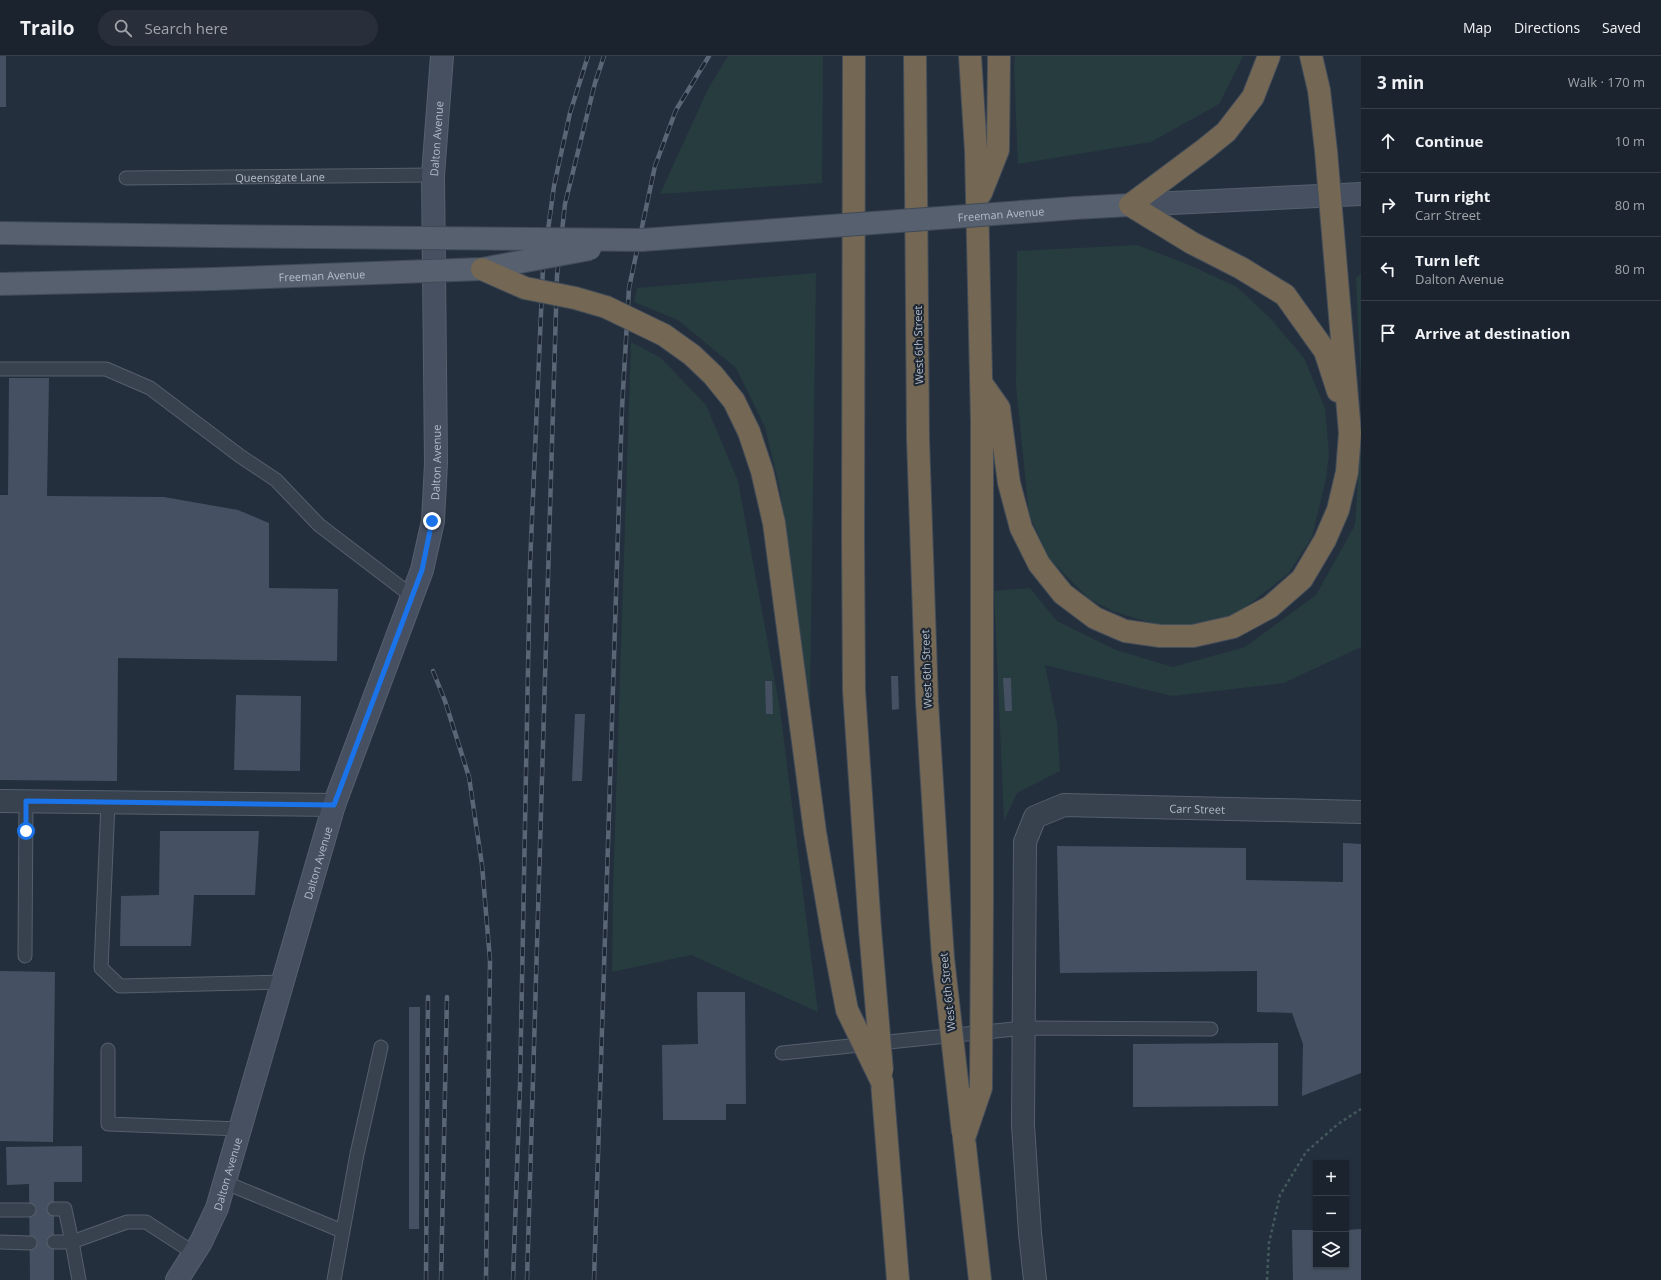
<!DOCTYPE html>
<html lang="en">
<head>
<meta charset="utf-8">
<style>
  body { margin:0; font-family:"Open Sans",sans-serif; background:#282f3a; color:#f1f3f6 }
  .controls { position:absolute; right:12px; bottom:12px; display:grid; overflow:hidden; border-radius:0px; box-shadow:0 1px 3px #0004 }
  .controls button { width:36px; height:36px; display:grid; place-items:center; padding:0; border:0; border-bottom:1px solid #39404a; background:#1b232e; color:#f1f3f6; font:20px sans-serif }
  .stop { position:absolute; width:12px; height:12px; margin:-9px; border:3px solid #1a73e8; border-radius:50%; background:#fff }
  .stop.end { background:#1a73e8; border-color:#fff; box-shadow:0 1px 4px #0008 }
  .list { margin:0; padding:0; list-style:none }
  h2 { display:flex; justify-content:space-between; align-items:center; height:52px; margin:0; padding:0 16px; font-size:17px }
  h2 small { font-size:13px; font-weight:400; color:#a0a4aa }
  .list li { display:grid; grid-template-columns:26px 1fr auto; gap:12px; align-items:center; box-sizing:border-box; height:64px; padding:0 16px; border-top:1px solid #39404a }
  .list b { display:block; font-size:15px; white-space:nowrap }
  .list p { margin:0; font-size:13px; white-space:nowrap; color:#a0a4aa }
  .list em { font-size:13px; font-style:normal; color:#a0a4aa }
  .icon { flex:none; width:22px; height:22px; fill:none; stroke:currentColor; stroke-width:2; stroke-linecap:round; stroke-linejoin:round }
  .map { position:relative; flex:none; width:1361px; height:1224px; overflow:hidden }
  header { display:flex; align-items:center; gap:24px; box-sizing:border-box; height:56px; padding:0 20px; background:#1b232e; border-bottom:1px solid #39404a }
  header strong { font-size:19px }
  nav { display:flex; gap:22px; margin-inline-start:auto; font-size:14px }
  .search { width:280px; height:36px; background:#282f3a; display:flex; align-items:center; gap:10px; box-sizing:border-box; padding:0 14px; border-radius:22px; color:#a0a4aa; font-size:15px }
  main { display:flex }
  aside { flex:1; background:#1b232e }
  .map>svg:first-child { display:block }
  .green { fill:#263c3f }
  .building { fill:#455162 }
  .lines { fill:none; stroke-linecap:round; stroke-linejoin:round }
  .lane-casing { stroke:#565f6c; stroke-width:15 }
  .street-casing { stroke:#565f6c; stroke-width:24 }
  .secondary-casing { stroke:#565f6c; stroke-width:24 }
  .primary-casing { stroke:#414a57; stroke-width:24 }
  .highway-casing { stroke:#434c59; stroke-width:24 }
  .path { stroke:#44595c; stroke-width:2.5; stroke-dasharray:3 3; stroke-linecap:butt }
  .lane { stroke:#38414e; stroke-width:13 }
  .street { stroke:#38414e; stroke-width:22 }
  .secondary { stroke:#465061; stroke-width:22 }
  .primary { stroke:#56606e; stroke-width:22 }
  .highway { stroke:#746855; stroke-width:22 }
  .rail-casing { stroke:#5a6575; stroke-width:4.5 }
  .rail { stroke:#1d2633; stroke-width:3; stroke-dasharray:9; stroke-linecap:butt }
  .primary-bridge-casing { stroke:#414a57; stroke-width:24; stroke-linecap:butt }
  .highway-bridge-casing { stroke:#434c59; stroke-width:24; stroke-linecap:butt }
  .primary-bridge { stroke:#56606e; stroke-width:22 }
  .highway-bridge { stroke:#746855; stroke-width:22 }
  .route { stroke:#1a73e8; stroke-width:5 }
  .labels { text-anchor:middle; dominant-baseline:central; stroke-width:4; stroke-linejoin:round; paint-order:stroke }
  .street-label { font-size:11px; fill:#b4bcc9; stroke:#1d2633 }
</style>
</head>
<body>
<header>
<strong>Trailo</strong>
<div class="search"><svg class="icon" aria-label="search" viewBox="0 0 24 24"><circle cx="10" cy="10" r="6"/><path d="M15 15l6 6"/></svg>Search here</div>
<nav><a>Map</a><a>Directions</a><a>Saved</a></nav>
</header>
<main>
<div class="map">
<svg width="1361" height="1224" viewBox="0 0 1361 1224">
  <rect width="100%" height="100%" fill="#242f3e"/>
  <path class="green" d="M 728,0 L 823,0 L 822,127 L 660,138 L 709,31 Z
    M 1015,0 L 1243,0 L 1219,48 L 1151,86 L 1018,108 L 1014,11 Z
    M 1137,189 L 1187,208 L 1237,231 L 1271,263 L 1304,302 L 1325,352 L 1329,397 L 1326,423 L 1312,481 L 1288,518 L 1234,560 L 1187,570 L 1154,568 L 1115,556 L 1089,543 L 1049,502 L 1029,459 L 1016,330 L 1017,195 Z
    M 816,217 L 810,646 L 780,434 L 765,371 L 736,312 L 678,264 L 634,246 L 637,232 Z
    M 1361,217 L 1361,327 L 1356,222 Z
    M 631,286 L 661,302 L 706,349 L 738,425 L 780,653 L 818,956 L 691,899 L 612,916 L 613,834 Z
    M 1361,376 L 1361,591 L 1284,627 L 1172,640 L 1045,609 L 1057,667 L 1060,715 L 1017,737 L 1004,765 L 994,535 L 1030,532 L 1057,565 L 1116,594 L 1173,611 L 1245,591 L 1316,539 L 1355,469 Z"/>
  <path class="building" d="M 0,0 L 6,0 L 6,51 L 0,51 Z
    M 9,322 L 49,322 L 47,440 L 164,441 L 238,454 L 269,467 L 269,532 L 338,533 L 337,605 L 118,602 L 117,725 L 0,724 L 0,439 L 8,439 Z
    M 891,620 L 898,620 L 899,653 L 892,654 Z
    M 1003,622 L 1011,622 L 1012,655 L 1005,655 Z
    M 765,625 L 772,625 L 773,658 L 766,658 Z
    M 236,639 L 301,640 L 300,715 L 234,714 Z
    M 575,658 L 585,658 L 582,725 L 572,725 Z
    M 160,775 L 259,775 L 255,839 L 194,839 L 191,890 L 120,890 L 121,840 L 159,839 Z
    M 1343,787 L 1361,788 L 1361,1017 L 1302,1040 L 1303,988 L 1292,957 L 1257,956 L 1257,915 L 1060,917 L 1057,790 L 1246,792 L 1246,824 L 1343,826 Z
    M 0,915 L 55,916 L 53,1086 L 0,1085 Z
    M 697,936 L 745,936 L 746,1048 L 726,1048 L 726,1064 L 663,1064 L 662,989 L 698,988 Z
    M 409,951 L 420,951 L 419,1173 L 409,1173 Z
    M 1278,987 L 1278,1050 L 1133,1051 L 1133,988 Z
    M 82,1090 L 82,1126 L 54,1126 L 54,1224 L 30,1224 L 29,1128 L 7,1129 L 6,1091 Z
    M 1361,1173 L 1361,1224 L 1293,1224 L 1292,1174 L 1316,1174 L 1316,1209 L 1346,1209 L 1346,1174 Z"/>
  <g class="lines">
    <g class="lane-casing">
      <g id="lane">
        <path id="s1" d="M 126,122 L 433,119"/>
        <path d="M 0,313 L 106,313 L 150,332 L 240,400 L 276,424 L 319,469 L 412,540"/>
        <path d="M 108,747 L 101,912 L 120,930 L 283,926"/>
        <path d="M 25,900 L 26,745"/>
        <path d="M 108,994 L 108,1068 L 240,1073"/>
        <path d="M 782,997 L 1024,972 L 1211,973"/>
        <path d="M 224,1126 L 342,1175"/>
        <path d="M 54,1153 L 65,1153 L 72,1186 L 127,1166 L 146,1166 L 194,1197"/>
        <path d="M 0,1154 L 29,1154"/>
        <path d="M 0,1186 L 30,1187"/>
        <path d="M 54,1186 L 72,1186 L 79,1224"/>
        <path d="M 334,1224 L 357,1098 L 381,991"/>
      </g>
    </g>
    <g class="street-casing">
      <g id="street">
        <path d="M 0,745 L 334,749"/>
        <path id="s2" d="M 1035,1224 L 1030,1177 L 1023,1069 L 1025,786 L 1035,761 L 1064,749 L 1361,756"/>
      </g>
    </g>
    <g class="secondary-casing">
      <g id="secondary">
        <path d="M 1130,149 L 1361,138"/>
        <path id="s3" d="M 177,1224 L 201,1186 L 217,1152 L 334,749 L 422,514 L 433,465 L 436,407 L 433,119 L 442,0"/>
      </g>
    </g>
    <g class="primary-casing">
      <path id="primary" d="M 1075,152 L 1130,149
        M 0,177 L 213,180
        M 0,228 L 213,223"/>
    </g>
    <g class="highway-casing">
      <path id="highway" d="M 854,0 L 853,482 L 854,635 L 870,873
        M 915,0 L 918,383 L 927,646 L 940,857
        M 970,0 L 976,95 L 982,367 L 982,848
        M 1269,0 L 1253,41 L 1226,76 L 1205,93 L 1130,149 L 1192,187 L 1241,212 L 1285,239 L 1325,295 L 1338,335
        M 981,137 L 998,94 L 999,0
        M 982,328 L 999,352 L 1009,427 L 1021,472 L 1039,508 L 1063,538 L 1095,562 L 1125,575 L 1160,580 L 1193,580 L 1233,571 L 1270,551 L 1302,523 L 1325,484 L 1338,454 L 1347,416 L 1350,377 L 1326,95 L 1319,34 L 1311,0
        M 749,376 L 762,415 L 774,467 L 815,776 L 833,881
        M 882,1026 L 898,1224
        M 964,1082 L 980,1224"/>
    </g>
    <path class="path" d="M 1267,1224 L 1269,1187 L 1280,1139 L 1306,1096 L 1338,1068 L 1361,1053"/>
    <use href="#lane" class="lane"/>
    <use href="#street" class="street"/>
    <use href="#secondary" class="secondary"/>
    <use href="#primary" class="primary"/>
    <use href="#highway" class="highway"/>
    <g class="rail-casing">
      <path id="rail" d="M 433,615 L 445,645 L 469,721 L 482,809 L 490,904 L 486,1224
        M 426,1224 L 428,941
        M 441,1224 L 447,941
        M 513,1224 L 520,1030 L 530,509 L 543,211 L 554,130 L 570,57 L 588,0
        M 527,1224 L 557,220 L 565,148 L 595,27 L 604,0
        M 594,1224 L 622,352 L 629,232 L 655,110 L 676,54 L 709,0"/>
    </g>
    <use href="#rail" class="rail"/>
    <g class="primary-bridge-casing">
      <g id="primary-bridge">
        <path id="s4" d="M 213,180 L 642,184 L 1075,152"/>
        <path id="s5" d="M 213,223 L 482,213 L 590,193"/>
      </g>
    </g>
    <g class="highway-bridge-casing">
      <path id="highway-bridge" d="M 482,213 L 525,232 L 575,242 L 606,251 L 664,279 L 692,299 L 713,319 L 734,345 L 749,376
        M 940,857 L 943,902 L 963,1077
        M 870,873 L 882,1015
        M 833,881 L 847,954 L 882,1026
        M 964,1082 L 981,1032 L 982,848"/>
    </g>
    <use href="#primary-bridge" class="primary-bridge"/>
    <use href="#highway-bridge" class="highway-bridge"/>
  </g>
  <g class="lines">
    <path class="route" d="M 26,775 L 26,745 L 334,749 L 422,514 L 432,465"/>
  </g>
  <g class="labels">
    <g class="street-label">
      <text stroke="none"><textPath href="#s3" startOffset="1186">Dalton Avenue</textPath></text>
      <text stroke="none"><textPath href="#s1" startOffset="154">Queensgate Lane</textPath></text>
      <text stroke="none"><textPath href="#s4" startOffset="789">Freeman Avenue</textPath></text>
      <text stroke="none"><textPath href="#s5" startOffset="109">Freeman Avenue</textPath></text>
      <text transform="translate(918 289) rotate(-91)">West 6th Street</text>
      <text stroke="none"><textPath href="#s3" startOffset="862">Dalton Avenue</textPath></text>
      <text transform="translate(926 613) rotate(-92)">West 6th Street</text>
      <text stroke="none"><textPath href="#s2" startOffset="630">Carr Street</textPath></text>
      <text stroke="none"><textPath href="#s3" startOffset="442">Dalton Avenue</textPath></text>
      <text transform="translate(947 936) rotate(-96)">West 6th Street</text>
      <text stroke="none"><textPath href="#s3" startOffset="118">Dalton Avenue</textPath></text>
    </g>
  </g>
</svg>
<div class="controls">
<button>+</button>
<button>−</button>
<button><svg class="icon" aria-label="layers" viewBox="0 0 24 24"><path d="M12 4l9 5-9 5-9-5zM3 14l9 5 9-5"/></svg></button>
</div>
<div class="stop" style="left:26px;top:775px"></div>
<div class="stop end" style="left:432px;top:465px"></div>
</div>
<aside>
<h2>3 min<small>Walk · 170 m</small></h2>
<ul class="list">
<li><svg class="icon" aria-label="ahead" viewBox="0 0 24 24"><path d="M12 20V5M6 11l6-6 6 6"/></svg><div><b>Continue</b></div><em>10 m</em></li>
<li><svg class="icon" aria-label="right" viewBox="0 0 24 24"><path d="M7 20v-9h11M14 6l5 5-5 5"/></svg><div><b>Turn right</b><p>Carr Street</p></div><em>80 m</em></li>
<li><svg class="icon" aria-label="left" viewBox="0 0 24 24"><path d="M17 20v-9H6M10 6l-5 5 5 5"/></svg><div><b>Turn left</b><p>Dalton Avenue</p></div><em>80 m</em></li>
<li><svg class="icon" aria-label="arrive" viewBox="0 0 24 24"><path d="M6 21V4h12l-3 4 3 4H6"/></svg><div><b>Arrive at destination</b></div></li>
</ul>
</aside>
</main>
</body>
</html>
